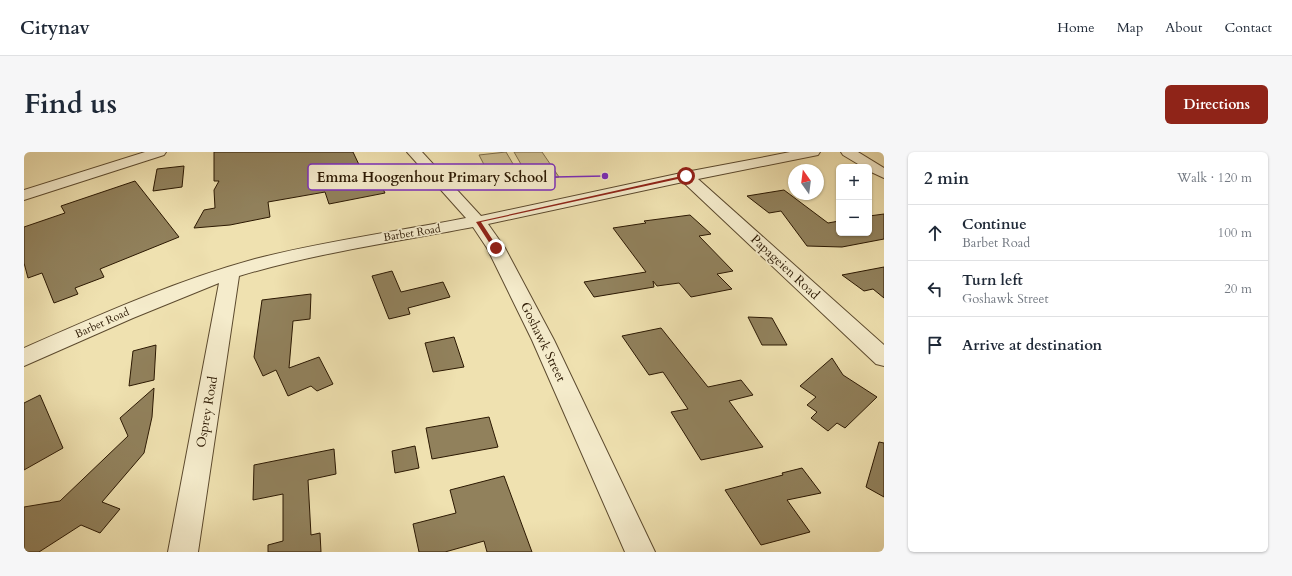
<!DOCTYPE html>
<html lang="en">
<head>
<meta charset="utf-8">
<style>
  body { margin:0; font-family:Cardo,serif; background:#f6f6f7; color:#1f2937 }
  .controls { position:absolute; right:12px; top:12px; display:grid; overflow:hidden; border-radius:6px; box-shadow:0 1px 3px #0004 }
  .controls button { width:36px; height:36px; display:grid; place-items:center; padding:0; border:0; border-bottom:1px solid #e0e1e3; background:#fff; color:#1f2937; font:20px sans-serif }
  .compass { position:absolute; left:764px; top:12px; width:36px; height:36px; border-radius:50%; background:#fff; box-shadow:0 1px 3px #0004; rotate:346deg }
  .stop { position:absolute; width:12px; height:12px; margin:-9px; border:3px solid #8f2418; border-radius:50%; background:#fff }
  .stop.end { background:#8f2418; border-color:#fff; box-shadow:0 1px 4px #0008 }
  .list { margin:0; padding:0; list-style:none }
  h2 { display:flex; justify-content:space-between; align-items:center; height:52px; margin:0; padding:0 16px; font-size:17px }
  h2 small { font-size:13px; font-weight:400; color:#747a83 }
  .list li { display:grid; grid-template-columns:26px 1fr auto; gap:12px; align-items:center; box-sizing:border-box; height:56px; padding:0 16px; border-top:1px solid #e0e1e3 }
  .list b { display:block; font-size:15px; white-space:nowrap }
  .list p { margin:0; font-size:13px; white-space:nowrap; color:#747a83 }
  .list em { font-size:13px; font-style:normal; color:#747a83 }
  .icon { flex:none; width:22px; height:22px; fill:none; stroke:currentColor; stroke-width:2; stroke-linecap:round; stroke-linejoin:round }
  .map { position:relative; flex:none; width:860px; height:400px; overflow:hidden; border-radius:6px }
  header { display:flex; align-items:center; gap:24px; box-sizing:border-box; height:56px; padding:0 20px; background:#fff; border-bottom:1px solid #e0e1e3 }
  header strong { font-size:19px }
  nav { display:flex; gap:22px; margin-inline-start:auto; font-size:14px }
  .intro { display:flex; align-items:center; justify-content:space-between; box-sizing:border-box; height:96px; padding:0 24px }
  h1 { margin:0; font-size:28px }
  .button { padding:10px 18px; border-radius:6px; background:#8f2418; color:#fff; font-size:14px; font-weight:700 }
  main { display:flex; gap:24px; padding:0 24px }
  aside { flex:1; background:#fff; border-radius:6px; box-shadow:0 1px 3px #0004 }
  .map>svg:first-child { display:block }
  .green { fill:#cebf92; stroke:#7c6c4a }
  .building { fill:#91815c; stroke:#2b1802 }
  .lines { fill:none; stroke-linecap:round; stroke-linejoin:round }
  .minor-casing { stroke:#5c4a2e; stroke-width:2 }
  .minor { fill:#f5eccc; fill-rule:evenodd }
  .route { fill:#8f2418 }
  .labels { text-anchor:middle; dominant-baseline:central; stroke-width:3.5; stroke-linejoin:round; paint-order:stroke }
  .far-street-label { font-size:11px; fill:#2b1802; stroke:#f5eccc }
  .street-label { font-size:13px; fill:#2b1802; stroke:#f5eccc }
  .leader { fill:none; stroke:#7b2cbf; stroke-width:1.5 }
  .callout-dot { fill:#7b2cbf; stroke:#f5eccc; stroke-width:1.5 }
  .callout { fill:#f5eccc; stroke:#7b2cbf; stroke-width:1.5 }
  .callout-label { font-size:14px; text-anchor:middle; font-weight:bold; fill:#2b1802 }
</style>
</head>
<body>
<header>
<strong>Citynav</strong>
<nav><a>Home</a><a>Map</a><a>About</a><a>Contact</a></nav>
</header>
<div class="intro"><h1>Find us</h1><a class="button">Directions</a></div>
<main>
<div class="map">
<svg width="860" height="400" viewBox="0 0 860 400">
  <rect width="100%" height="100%" fill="#efe1b0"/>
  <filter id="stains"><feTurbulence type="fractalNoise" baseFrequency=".005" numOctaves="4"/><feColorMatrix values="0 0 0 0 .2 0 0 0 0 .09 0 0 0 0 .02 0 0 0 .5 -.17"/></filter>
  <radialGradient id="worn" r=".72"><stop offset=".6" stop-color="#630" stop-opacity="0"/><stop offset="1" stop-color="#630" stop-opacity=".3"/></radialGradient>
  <path class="green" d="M 482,0 L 499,29 L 470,32 L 455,3 Z
    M 490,0 L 518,0 L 535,25 L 506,28 Z"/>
  <path class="building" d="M 190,0 L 329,0 L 338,19 L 349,17 L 361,41 L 305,52 L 301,40 L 244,50 L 246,65 L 206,73 L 170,76 L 180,58 L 191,56 L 190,38 L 195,29 L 190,29 Z
    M 160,14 L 158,35 L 129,39 L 133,17 Z
    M 111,29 L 155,85 L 76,117 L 80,125 L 51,136 L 54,142 L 30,151 L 18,121 L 4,126 L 0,111 L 0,75 L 41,61 L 37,54 Z
    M 760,38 L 804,71 L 815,69 L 815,81 L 845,81 L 845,64 L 860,62 L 860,87 L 818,95 L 783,94 L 757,59 L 745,61 L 723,44 Z
    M 666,63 L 687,82 L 675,84 L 709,119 L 693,122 L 708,137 L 667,145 L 655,131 L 633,134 L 629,129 L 630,135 L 570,145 L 560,130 L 622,120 L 589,76 L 622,71 L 620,69 Z
    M 860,115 L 860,146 L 849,137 L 840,139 L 818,123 Z
    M 368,119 L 377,140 L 419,130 L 426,145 L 384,156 L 386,162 L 365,167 L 348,124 Z
    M 287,142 L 286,167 L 269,169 L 265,216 L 295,205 L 309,232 L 293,239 L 287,234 L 264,244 L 252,218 L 239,224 L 230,205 L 238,148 Z
    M 724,165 L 748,166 L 763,193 L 738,193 Z
    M 637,176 L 684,235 L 717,228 L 729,243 L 705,249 L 739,295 L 677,308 L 647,260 L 664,257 L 639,220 L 625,223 L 598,184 Z
    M 430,185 L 440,215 L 409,220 L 401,191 Z
    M 132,193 L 130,228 L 105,234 L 109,199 Z
    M 808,206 L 819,223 L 853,245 L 821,276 L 813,271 L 804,279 L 787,266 L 793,260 L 783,253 L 792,245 L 776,234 Z
    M 130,236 L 128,265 L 120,301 L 78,350 L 96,357 L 76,381 L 57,373 L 15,400 L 0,400 L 0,355 L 36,349 L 104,284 L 96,266 Z
    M 16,243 L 39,296 L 0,318 L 0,251 Z
    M 465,265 L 474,295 L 408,307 L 402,276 Z
    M 855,290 L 860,291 L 860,345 L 842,335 Z
    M 391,294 L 395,316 L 371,321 L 368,299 Z
    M 310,297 L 312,322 L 284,328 L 287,383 L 296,381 L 297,400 L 244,400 L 244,393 L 259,389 L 259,342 L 229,348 L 230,313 Z
    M 778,316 L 797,341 L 763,348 L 786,380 L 737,393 L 701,338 L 759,323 L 758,321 Z
    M 480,324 L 508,400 L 463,400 L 460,389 L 421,400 L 395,400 L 389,372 L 432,361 L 426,338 Z"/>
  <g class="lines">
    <g class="minor-casing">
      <path id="minor" d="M 121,0 L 142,0 L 140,3 L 0,48 L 0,38 Z
        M 383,0 L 398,0 L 457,64 L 662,20 L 741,5 L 766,0 L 796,0 L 794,3 L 674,27 L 860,193 L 860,214 L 852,212 L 659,30 L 464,72 L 481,96 L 530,188 L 631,400 L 601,400 L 508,188 L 463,96 L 449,75 C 371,90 291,101 215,124 L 174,400 L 144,400 L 195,131 L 109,166 L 0,214 L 0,196 C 75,163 151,129 231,107 C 300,89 371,80 442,66 Z
        M 817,0 L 834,0 L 860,16 L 860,26 L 845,19 L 845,15 L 839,15 L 819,3 Z"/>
    </g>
    <use href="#minor" class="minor"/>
  </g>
  <path class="route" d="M 662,23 L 663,25 L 457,70 L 474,96 L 472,98 L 470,98 L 452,70 Z"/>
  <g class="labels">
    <g class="far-street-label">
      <text transform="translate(388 81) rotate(-9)">Barbet Road</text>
      <text transform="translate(78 171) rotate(-24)">Barbet Road</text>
    </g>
    <g class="street-label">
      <text transform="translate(761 115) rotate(43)">Papageien Road</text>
      <text transform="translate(519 190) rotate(64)">Goshawk Street</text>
      <text transform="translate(183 260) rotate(-80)">Osprey Road</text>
    </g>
  </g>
  <path class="leader" d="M581 24L531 25"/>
  <circle class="callout-dot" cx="581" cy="24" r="4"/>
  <rect class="callout" x="284" y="12" width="247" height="26" rx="4"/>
  <g class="callout-label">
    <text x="408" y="30">Emma Hoogenhout Primary School</text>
  </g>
  <rect width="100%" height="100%" filter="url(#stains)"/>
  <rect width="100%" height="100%" fill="url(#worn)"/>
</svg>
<div class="controls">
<button>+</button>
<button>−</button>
</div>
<svg class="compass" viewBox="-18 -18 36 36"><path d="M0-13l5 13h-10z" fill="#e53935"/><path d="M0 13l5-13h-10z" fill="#747a83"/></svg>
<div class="stop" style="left:662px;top:24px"></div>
<div class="stop end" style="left:472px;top:96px"></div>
</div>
<aside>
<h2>2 min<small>Walk · 120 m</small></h2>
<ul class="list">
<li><svg class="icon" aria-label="ahead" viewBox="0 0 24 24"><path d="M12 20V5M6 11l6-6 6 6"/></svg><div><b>Continue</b><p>Barbet Road</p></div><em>100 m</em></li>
<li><svg class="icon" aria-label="left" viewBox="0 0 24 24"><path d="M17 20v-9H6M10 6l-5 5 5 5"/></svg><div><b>Turn left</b><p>Goshawk Street</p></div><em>20 m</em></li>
<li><svg class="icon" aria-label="arrive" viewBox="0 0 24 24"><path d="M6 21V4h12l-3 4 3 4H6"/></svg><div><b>Arrive at destination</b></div></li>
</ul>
</aside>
</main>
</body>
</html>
